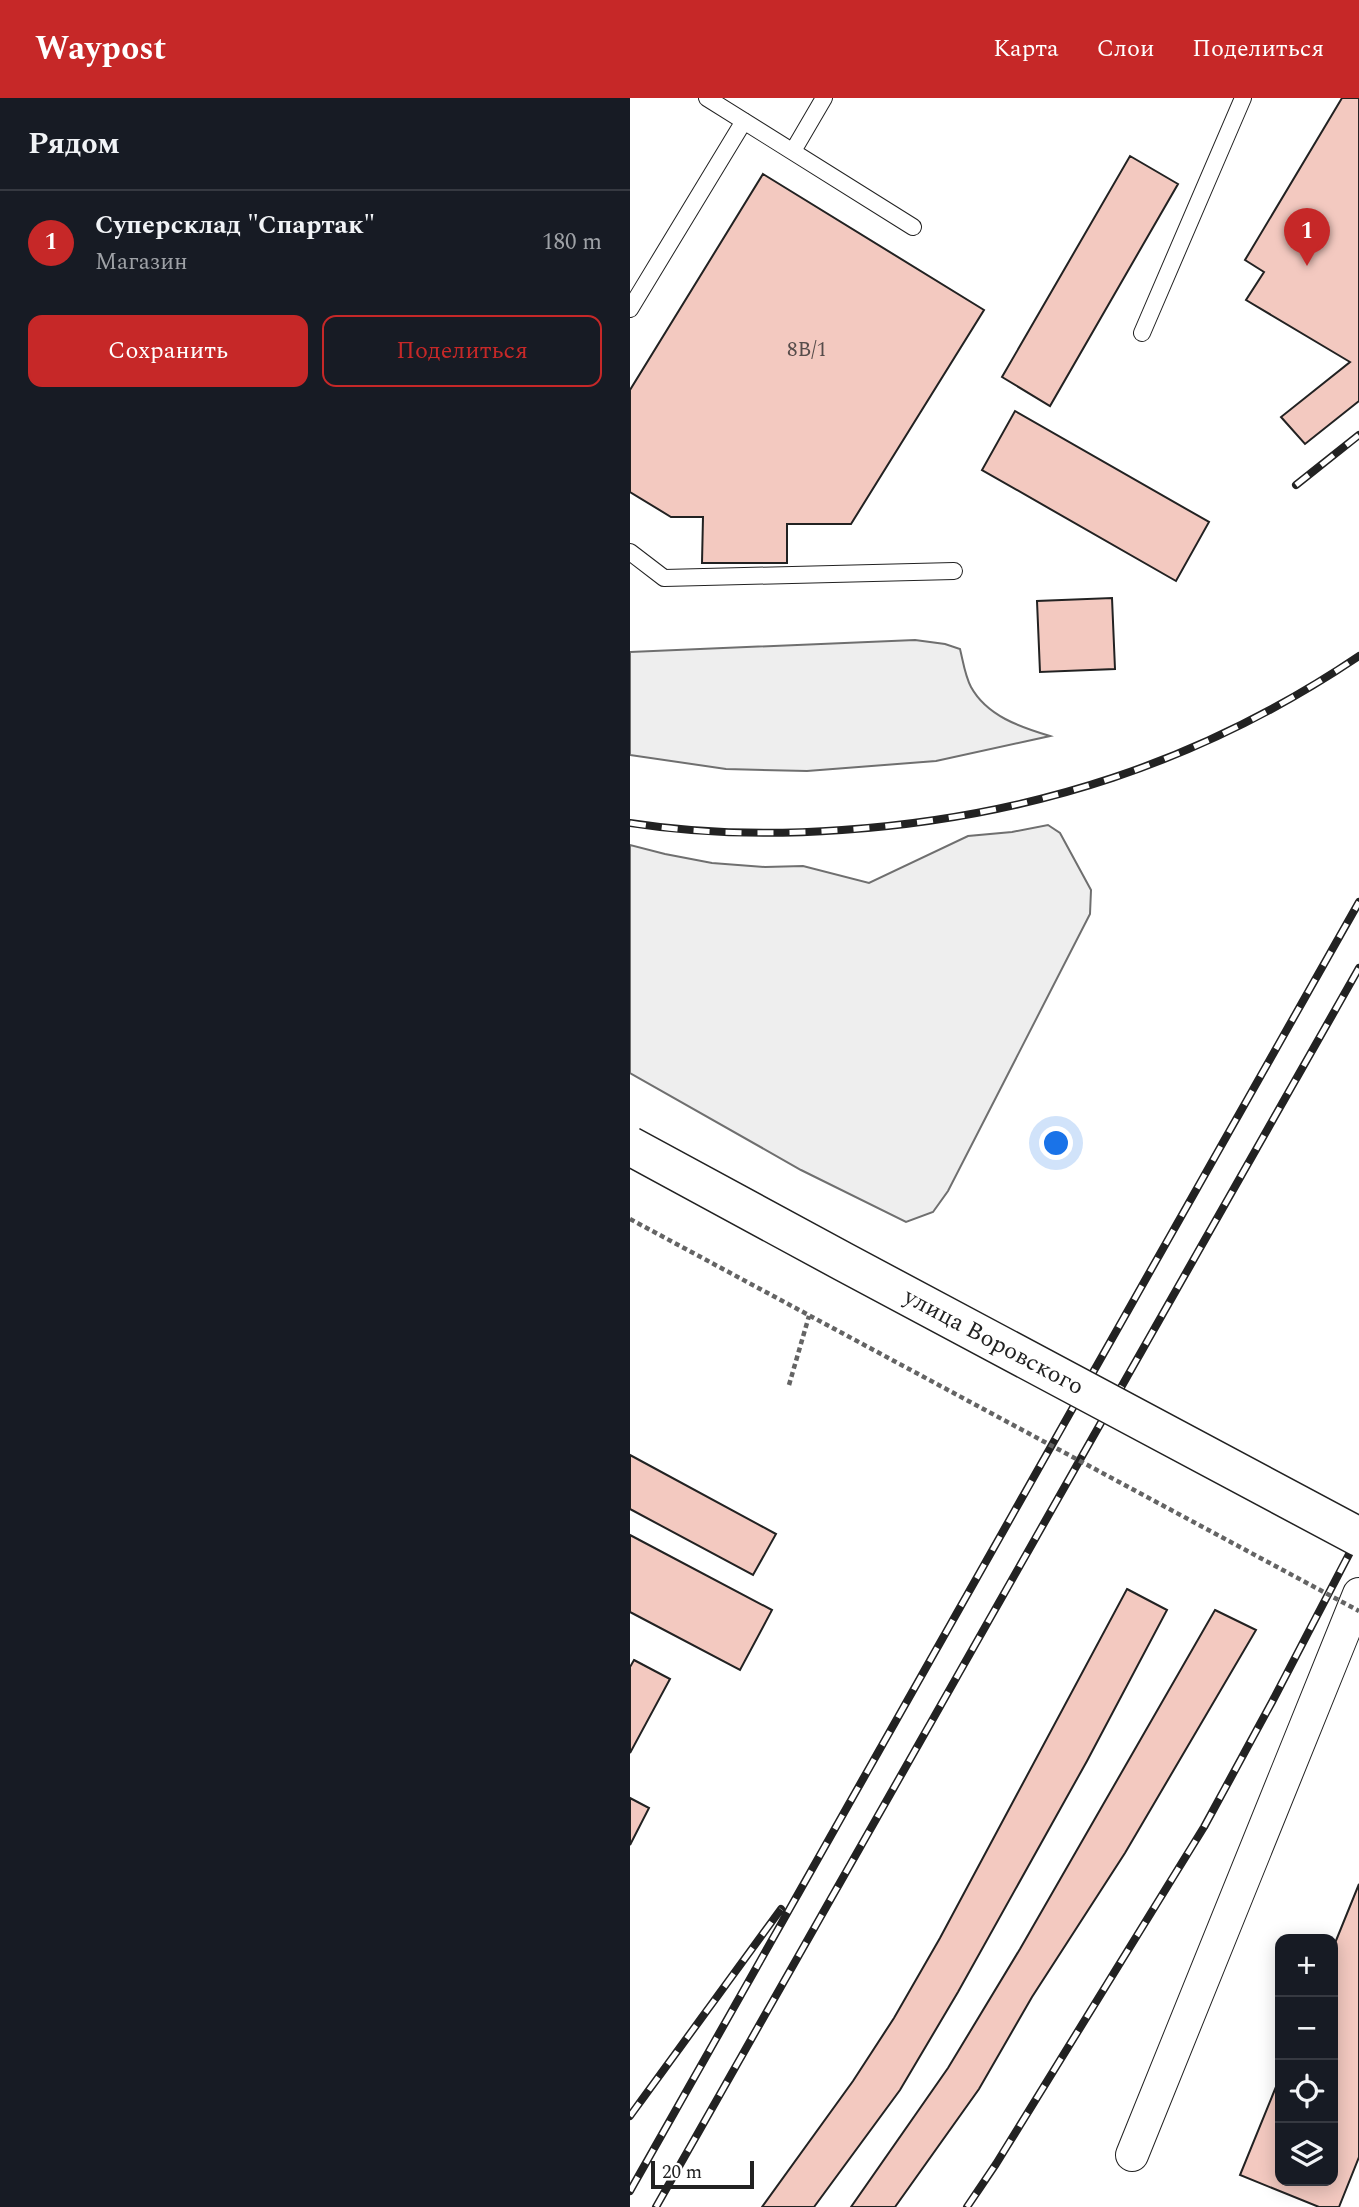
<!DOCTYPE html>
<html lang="ru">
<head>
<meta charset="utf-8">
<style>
  body { margin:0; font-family:Spectral,serif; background:#242831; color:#f1f3f6 }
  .controls { position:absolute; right:21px; bottom:21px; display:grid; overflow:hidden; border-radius:14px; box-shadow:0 4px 18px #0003 }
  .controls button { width:63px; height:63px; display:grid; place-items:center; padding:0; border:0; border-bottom:2px solid #363941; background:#171b24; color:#f1f3f6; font:35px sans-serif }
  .scale { position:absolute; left:21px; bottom:18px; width:103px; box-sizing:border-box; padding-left:7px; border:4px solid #222; border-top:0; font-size:19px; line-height:24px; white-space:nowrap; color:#222; -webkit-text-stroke:5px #fff; paint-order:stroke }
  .you { position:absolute; left:427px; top:1046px; width:24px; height:24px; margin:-18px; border:5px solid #fff; border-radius:50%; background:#1a73e8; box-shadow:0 0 0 10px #1a73e833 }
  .badge { display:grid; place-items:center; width:46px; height:46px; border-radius:50%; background:#c62828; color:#fff; font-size:23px; font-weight:700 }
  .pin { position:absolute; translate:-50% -58px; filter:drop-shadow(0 2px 4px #0008) }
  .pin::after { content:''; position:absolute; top:37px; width:24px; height:21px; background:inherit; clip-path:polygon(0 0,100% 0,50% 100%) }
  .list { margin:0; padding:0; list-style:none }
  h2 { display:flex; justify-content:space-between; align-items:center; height:91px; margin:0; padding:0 28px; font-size:30px }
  h2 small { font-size:23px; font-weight:400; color:#9ea1a6 }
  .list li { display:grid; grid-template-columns:46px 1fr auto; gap:21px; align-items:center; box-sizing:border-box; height:105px; padding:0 28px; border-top:2px solid #363941 }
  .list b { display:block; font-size:26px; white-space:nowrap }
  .list p { margin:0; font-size:23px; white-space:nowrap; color:#9ea1a6 }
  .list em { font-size:23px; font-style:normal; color:#9ea1a6 }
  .actions { display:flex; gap:14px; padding:21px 28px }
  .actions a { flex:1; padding:16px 0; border:2px solid #c62828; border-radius:14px; text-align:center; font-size:24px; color:#c62828 }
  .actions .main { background:#c62828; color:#fff }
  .icon { flex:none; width:38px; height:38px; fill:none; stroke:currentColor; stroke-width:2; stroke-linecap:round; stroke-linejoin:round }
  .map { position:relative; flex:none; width:729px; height:2109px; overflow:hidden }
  header { display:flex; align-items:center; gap:42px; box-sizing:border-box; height:98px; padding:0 35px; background:#c62828; color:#fff }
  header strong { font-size:33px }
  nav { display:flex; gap:38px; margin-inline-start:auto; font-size:24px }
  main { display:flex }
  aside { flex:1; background:#171b24 }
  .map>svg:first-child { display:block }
  .green { fill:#eee; stroke:#6f6f6f; stroke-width:2 }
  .building { fill:#f3c9c0; stroke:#222; stroke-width:2 }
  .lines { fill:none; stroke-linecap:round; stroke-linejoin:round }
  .lane-casing { stroke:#222; stroke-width:18 }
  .street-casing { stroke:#222; stroke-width:34 }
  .path { stroke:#646464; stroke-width:4.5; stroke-dasharray:5 3.5; stroke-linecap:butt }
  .lane { stroke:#fff; stroke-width:16 }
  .street { stroke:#fff; stroke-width:32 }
  .rail-casing { stroke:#222; stroke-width:8 }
  .rail { stroke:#fff; stroke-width:5; stroke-dasharray:16; stroke-linecap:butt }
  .secondary-bridge-casing { stroke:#222; stroke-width:41; stroke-linecap:butt }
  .path-bridge { stroke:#646464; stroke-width:4.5; stroke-dasharray:5 3.5; stroke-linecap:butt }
  .secondary-bridge { stroke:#fff; stroke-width:38 }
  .labels { text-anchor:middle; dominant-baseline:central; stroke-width:5; stroke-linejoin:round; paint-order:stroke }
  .number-label { font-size:21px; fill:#564c4a }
  .street-label { font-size:24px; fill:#222; stroke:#fff }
</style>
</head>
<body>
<header>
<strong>Waypost</strong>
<nav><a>Карта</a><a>Слои</a><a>Поделиться</a></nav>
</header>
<main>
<aside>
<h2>Рядом<small></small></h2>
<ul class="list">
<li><span class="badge">1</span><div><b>Суперсклад &quot;Спартак&quot;</b><p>Магазин</p></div><em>180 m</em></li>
</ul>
<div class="actions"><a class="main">Сохранить</a><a>Поделиться</a></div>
</aside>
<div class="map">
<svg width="729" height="2109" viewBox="0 0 729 2109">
  <rect width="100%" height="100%" fill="#fff"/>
  <path class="green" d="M 285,542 L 315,546 L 330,551 C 333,563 335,578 341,589 C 357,618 390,629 420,638 L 306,663 L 177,673 L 96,671 L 0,657 L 0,554 Z
    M 418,727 L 430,735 L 461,792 L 460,816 L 318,1093 L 303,1114 L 276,1124 L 171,1072 L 0,975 L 0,747 L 35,756 L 82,765 L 135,769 L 173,768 L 239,785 L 338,738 L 382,734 Z"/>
  <path class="building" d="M 712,0 L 729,0 L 729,303 L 675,346 L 651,319 L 720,264 L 616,202 L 634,174 L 615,162 Z
    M 500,58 L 548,86 L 420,308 L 372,279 Z
    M 133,76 L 354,212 L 221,426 L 157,426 L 157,465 L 72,465 L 73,419 L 41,419 L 0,394 L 0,292 Z
    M 385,313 L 579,424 L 546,483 L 352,372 Z
    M 482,500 L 485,571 L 410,574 L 407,503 Z
    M 0,1357 L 146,1436 L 123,1477 L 0,1411 Z
    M 0,1437 L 142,1512 L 110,1572 L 0,1514 Z
    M 497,1491 L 537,1512 L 457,1663 L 328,1894 L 270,1992 L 184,2109 L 132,2109 L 223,1983 L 264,1920 L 310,1840 Z
    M 585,1512 L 626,1532 L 495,1755 L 402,1899 L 349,1991 L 265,2109 L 221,2109 L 318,1970 L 390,1851 Z
    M 4,1562 L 40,1581 L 0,1655 L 0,1569 Z
    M 0,1700 L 19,1710 L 0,1747 Z
    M 729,1786 L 729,2059 L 709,2109 L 689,2109 L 610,2077 L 650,1979 L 650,2083 L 703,2083 L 703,1850 Z"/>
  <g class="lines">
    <g class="lane-casing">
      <path id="lane" d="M 77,0 L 283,129
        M 163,53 L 194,0
        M 0,211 L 114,23
        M 512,235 L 613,0
        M 0,454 L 34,480 L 324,473"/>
    </g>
    <g class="street-casing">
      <path id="street" d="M 502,2057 L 729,1496"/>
    </g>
    <path class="path" d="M 159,1287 L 179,1218"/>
    <use href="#lane" class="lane"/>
    <use href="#street" class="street"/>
    <g class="rail-casing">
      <path id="rail" d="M 666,387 L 729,337
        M 0,725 C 70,736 141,737 212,732 C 401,719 572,664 729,558
        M 0,2018 L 151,1811
        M 0,2093 L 729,804
        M 26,2109 L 729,870
        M 337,2109 L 366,2066 L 574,1729 L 642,1604 L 729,1437"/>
    </g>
    <use href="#rail" class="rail"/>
    <g class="secondary-bridge-casing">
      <g id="secondary-bridge">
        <path id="s1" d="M 0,1048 L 214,1164 L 729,1439"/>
      </g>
    </g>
    <path class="path-bridge" d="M 0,1121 L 729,1513"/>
    <use href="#secondary-bridge" class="secondary-bridge"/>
  </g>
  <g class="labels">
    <g class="number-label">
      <text x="177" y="252">8В/1</text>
    </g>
    <g class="street-label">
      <text stroke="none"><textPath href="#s1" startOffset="413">улица Воровского</textPath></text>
    </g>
  </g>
</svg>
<div class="controls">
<button>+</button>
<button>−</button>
<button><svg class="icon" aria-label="locate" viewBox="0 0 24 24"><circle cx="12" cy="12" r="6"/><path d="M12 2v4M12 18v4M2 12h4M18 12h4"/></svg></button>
<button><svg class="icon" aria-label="layers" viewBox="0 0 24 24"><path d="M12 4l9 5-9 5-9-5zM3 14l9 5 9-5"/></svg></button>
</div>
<div class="scale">20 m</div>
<div class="you"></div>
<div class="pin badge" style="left:677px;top:168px">1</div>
</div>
</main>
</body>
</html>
